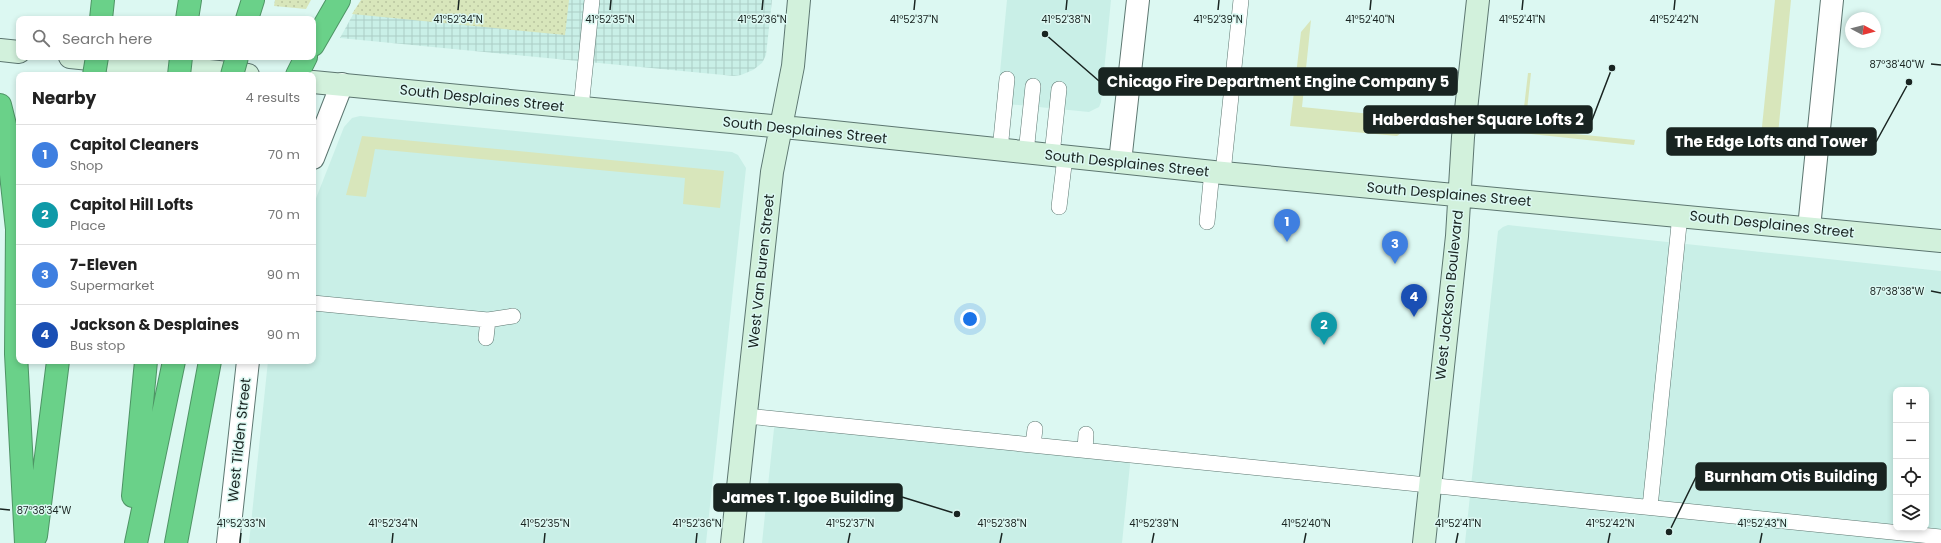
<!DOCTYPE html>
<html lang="en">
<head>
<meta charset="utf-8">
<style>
  body { margin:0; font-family:Poppins,sans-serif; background:#f6f6f6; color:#222 }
  .controls { position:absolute; right:12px; bottom:12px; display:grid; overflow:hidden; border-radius:8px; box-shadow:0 2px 6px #0003 }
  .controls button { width:36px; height:36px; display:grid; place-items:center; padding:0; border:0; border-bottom:1px solid #e0e0e0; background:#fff; color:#222; font:20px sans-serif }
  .compass { position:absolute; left:1845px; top:12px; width:36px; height:36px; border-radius:50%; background:#fff; box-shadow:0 2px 6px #0003; rotate:97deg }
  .you { position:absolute; left:970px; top:319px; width:14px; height:14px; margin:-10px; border:3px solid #fff; border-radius:50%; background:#1a73e8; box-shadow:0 0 0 6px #1a73e833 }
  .badge { display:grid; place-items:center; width:26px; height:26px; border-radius:50%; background:#d93025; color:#fff; font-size:13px; font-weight:700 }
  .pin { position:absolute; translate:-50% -33px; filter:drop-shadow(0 1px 2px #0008) }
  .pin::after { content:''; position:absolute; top:21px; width:14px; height:12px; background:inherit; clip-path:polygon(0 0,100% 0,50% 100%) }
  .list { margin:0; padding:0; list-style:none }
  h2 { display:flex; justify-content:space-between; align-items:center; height:52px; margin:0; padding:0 16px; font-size:17px }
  h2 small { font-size:13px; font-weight:400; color:#767676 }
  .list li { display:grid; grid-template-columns:26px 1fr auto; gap:12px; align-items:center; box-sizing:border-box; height:60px; padding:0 16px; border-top:1px solid #e0e0e0 }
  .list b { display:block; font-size:15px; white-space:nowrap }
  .list p { margin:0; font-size:13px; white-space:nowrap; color:#767676 }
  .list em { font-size:13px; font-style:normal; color:#767676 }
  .icon { flex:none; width:22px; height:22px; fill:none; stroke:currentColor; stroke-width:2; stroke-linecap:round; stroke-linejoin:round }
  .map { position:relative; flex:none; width:1941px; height:543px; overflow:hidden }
  .search { position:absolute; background:#fff; box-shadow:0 2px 6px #0003; left:16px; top:16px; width:300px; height:44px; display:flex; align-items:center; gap:10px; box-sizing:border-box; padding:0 14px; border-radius:8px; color:#767676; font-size:15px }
  .panel { position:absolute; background:#fff; box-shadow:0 2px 6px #0003; left:16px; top:72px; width:300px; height:292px; border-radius:8px }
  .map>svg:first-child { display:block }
  .built { fill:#c9efe7; fill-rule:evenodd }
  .industrial { fill:url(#industrial-grid) }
  .grass { fill:url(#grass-dots) }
  .green { fill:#d8e6bb }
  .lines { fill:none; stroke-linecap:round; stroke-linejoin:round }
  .service-casing { stroke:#5c7670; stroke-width:16 }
  .minor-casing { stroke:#5c7670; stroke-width:24 }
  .secondary-casing { stroke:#5c7670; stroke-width:24 }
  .motorway-casing { stroke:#4e9465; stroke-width:24 }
  .service { stroke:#fff; stroke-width:15 }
  .minor { stroke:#fff; stroke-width:22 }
  .secondary { stroke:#d2f1dc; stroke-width:22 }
  .motorway { stroke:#6ad189; stroke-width:22 }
  .motorway-bridge-casing { stroke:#4e9465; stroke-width:24; stroke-linecap:butt }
  .motorway-bridge { stroke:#6ad189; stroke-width:22 }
  .ticks { fill:none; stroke:#192421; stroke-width:1.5 }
  .labels { text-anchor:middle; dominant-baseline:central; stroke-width:3; stroke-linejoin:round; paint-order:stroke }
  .street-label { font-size:14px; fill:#192421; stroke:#dcf8f2 }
  .ticks-label { font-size:10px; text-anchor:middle; fill:#192421; stroke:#dcf8f2; stroke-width:3; stroke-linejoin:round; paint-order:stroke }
  .leader { fill:none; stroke:#192421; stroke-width:1.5 }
  .callout-dot { fill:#192421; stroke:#dcf8f2; stroke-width:1.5 }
  .callout { fill:#192421; stroke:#192421; stroke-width:1.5 }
  .callout-label { font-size:15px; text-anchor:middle; font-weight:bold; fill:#fff }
</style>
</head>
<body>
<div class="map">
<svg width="1941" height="543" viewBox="0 0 1941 543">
  <defs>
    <pattern id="industrial-grid" width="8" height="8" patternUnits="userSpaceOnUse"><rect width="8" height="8" fill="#c9efe7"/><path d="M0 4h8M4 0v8" fill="none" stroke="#accdc6"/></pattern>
    <pattern id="grass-dots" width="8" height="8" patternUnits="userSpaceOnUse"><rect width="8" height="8" fill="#d8e6bb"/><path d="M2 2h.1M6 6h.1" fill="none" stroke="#b9c5a0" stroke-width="1.8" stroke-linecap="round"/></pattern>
  </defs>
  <rect width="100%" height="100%" fill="#dcf8f2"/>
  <path class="built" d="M 1007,0 L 1111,0 L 1101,102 L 1099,107 L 1089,112 L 997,103 Z
    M 360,116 L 732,152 L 738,155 L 746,168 L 706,543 L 249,543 L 268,361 L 313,361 L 313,206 L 344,127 L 352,118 Z
    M 1508,225 L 1941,271 L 1941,543 L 1465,543 L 1498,231 L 1503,227 ZM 1896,390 L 1926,390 L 1926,528 L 1896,528 Z
    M 775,419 L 1131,455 L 1122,543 L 762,543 Z"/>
  <path class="industrial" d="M 361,0 L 772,0 L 766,55 L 762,63 L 753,70 L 741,75 L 734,76 L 340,38 Z"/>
  <path class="grass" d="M 275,0 L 311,0 L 306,9 L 274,6 Z
    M 361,0 L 569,0 L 565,35 L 352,14 Z"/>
  <path class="green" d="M 1775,0 L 1791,0 L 1776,155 L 1730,151 L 1731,144 L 1760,146 Z
    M 1311,20 L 1302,107 L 1420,119 L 1397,136 L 1290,126 L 1301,32 Z
    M 1528,73 L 1531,73 L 1525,129 L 1635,140 L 1634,145 L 1521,133 Z
    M 362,136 L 724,171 L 720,208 L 683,204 L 685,178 L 375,149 L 366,197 L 346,195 Z"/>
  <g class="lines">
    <g class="service-casing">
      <path id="service" d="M 581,108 L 592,0
        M 1000,150 L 1007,79
        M 1026,153 L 1033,86
        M 1052,155 L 1059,89
        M 1223,173 L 1241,0
        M 1059,207 L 1065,157
        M 1207,222 L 1212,171
        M 313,303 L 488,320 L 513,316
        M 486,338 L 488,320
        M 746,416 L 1941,537
        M 1033,445 L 1035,429
        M 1085,450 L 1086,434
        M 1650,507 L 1680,215"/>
    </g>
    <g class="minor-casing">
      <path id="minor" d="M 313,158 L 342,84
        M 1120,162 L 1138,0
        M 1809,228 L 1832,0
        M 228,543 L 248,361"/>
    </g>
    <g class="secondary-casing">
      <path id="secondary" d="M 0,50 L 19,52
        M 70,57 L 248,75
        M 313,82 L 824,131 L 1223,173 L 1941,241
        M 732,543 L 772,172 L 793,66 L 799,0
        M 1424,543 L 1457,236 L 1463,137 L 1478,0"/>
    </g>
    <g class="motorway-casing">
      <path id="motorway" d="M 101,19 L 103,0
        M 187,19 L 190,0
        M 247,19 L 253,0
        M 313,45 L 339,0
        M 297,75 L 306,57
        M 0,105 L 6,129 L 17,229 L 16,354 L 26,543
        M 133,496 L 146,361
        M 36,536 L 58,361
        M 136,543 L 174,361
        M 176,543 L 210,361"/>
    </g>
    <use href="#service" class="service"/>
    <use href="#minor" class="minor"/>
    <use href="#secondary" class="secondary"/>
    <use href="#motorway" class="motorway"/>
    <g class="motorway-bridge-casing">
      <path id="motorway-bridge" d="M 94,75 L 97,57
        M 179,75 L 181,57
        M 232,75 L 237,57"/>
    </g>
    <use href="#motorway-bridge" class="motorway-bridge"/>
  </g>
  <path class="ticks" d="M 458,10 L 459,0M 610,10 L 611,0M 762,10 L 763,0M 914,10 L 915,0M 1066,10 L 1067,0M 1218,10 L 1219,0M 1370,10 L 1371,0M 1522,10 L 1523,0M 1674,10 L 1675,0M 1931,64 L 1941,65M 1931,291 L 1941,293M 0,509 L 10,510M 240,543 L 241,533M 392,543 L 393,533M 544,543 L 545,533M 696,543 L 697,533M 848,543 L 850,533M 1000,543 L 1002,533M 1152,543 L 1154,533M 1304,543 L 1306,533M 1456,543 L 1458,533M 1608,543 L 1610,533M 1760,543 L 1762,533"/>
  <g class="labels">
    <g class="street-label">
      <text transform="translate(482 98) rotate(6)">South Desplaines Street</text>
      <text transform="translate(805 130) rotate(6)">South Desplaines Street</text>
      <text transform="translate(1127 163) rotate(6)">South Desplaines Street</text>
      <text transform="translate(1449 194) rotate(5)">South Desplaines Street</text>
      <text transform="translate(1772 224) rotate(6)">South Desplaines Street</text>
      <text transform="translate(761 271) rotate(-84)">West Van Buren Street</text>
      <text transform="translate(1449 295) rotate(-84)">West Jackson Boulevard</text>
      <text transform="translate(239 440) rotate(-84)">West Tilden Street</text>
    </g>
  </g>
  <g class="ticks-label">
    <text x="458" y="23">41°52'34"N</text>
    <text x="610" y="23">41°52'35"N</text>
    <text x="762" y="23">41°52'36"N</text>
    <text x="914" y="23">41°52'37"N</text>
    <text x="1066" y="23">41°52'38"N</text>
    <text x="1218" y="23">41°52'39"N</text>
    <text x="1370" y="23">41°52'40"N</text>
    <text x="1522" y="23">41°52'41"N</text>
    <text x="1674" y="23">41°52'42"N</text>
    <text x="1897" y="68">87°38'40"W</text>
    <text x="1897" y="295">87°38'38"W</text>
    <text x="44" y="514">87°38'34"W</text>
    <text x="241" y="527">41°52'33"N</text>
    <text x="393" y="527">41°52'34"N</text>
    <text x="545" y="527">41°52'35"N</text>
    <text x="697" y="527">41°52'36"N</text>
    <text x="850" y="527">41°52'37"N</text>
    <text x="1002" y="527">41°52'38"N</text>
    <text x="1154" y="527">41°52'39"N</text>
    <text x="1306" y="527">41°52'40"N</text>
    <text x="1458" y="527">41°52'41"N</text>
    <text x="1610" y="527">41°52'42"N</text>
    <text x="1762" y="527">41°52'43"N</text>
  </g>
  <path class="leader" d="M1045 34L1099 81M1612 68L1592 120M1909 82L1876 142M1669 532L1696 477M957 514L902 497"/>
  <g class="callout-dot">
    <circle cx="1045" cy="34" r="4"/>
    <circle cx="1612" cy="68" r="4"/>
    <circle cx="1909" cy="82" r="4"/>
    <circle cx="1669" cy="532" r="4"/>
    <circle cx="957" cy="514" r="4"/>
  </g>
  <g class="callout">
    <rect x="1099" y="68" width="358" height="27" rx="4"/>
    <rect x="1364" y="106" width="228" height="27" rx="4"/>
    <rect x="1667" y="128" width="209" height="27" rx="4"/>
    <rect x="1696" y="463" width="190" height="27" rx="4"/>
    <rect x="714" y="484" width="188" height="27" rx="4"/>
  </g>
  <g class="callout-label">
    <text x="1278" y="87">Chicago Fire Department Engine Company 5</text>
    <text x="1478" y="125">Haberdasher Square Lofts 2</text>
    <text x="1771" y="147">The Edge Lofts and Tower</text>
    <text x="1791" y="482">Burnham Otis Building</text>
    <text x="808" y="503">James T. Igoe Building</text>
  </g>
</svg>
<div class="controls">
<button>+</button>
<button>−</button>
<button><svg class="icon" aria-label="locate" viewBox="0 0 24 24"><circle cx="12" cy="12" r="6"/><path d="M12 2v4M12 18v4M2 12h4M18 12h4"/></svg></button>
<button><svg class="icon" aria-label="layers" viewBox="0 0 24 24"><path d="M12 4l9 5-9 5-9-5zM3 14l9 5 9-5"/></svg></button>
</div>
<svg class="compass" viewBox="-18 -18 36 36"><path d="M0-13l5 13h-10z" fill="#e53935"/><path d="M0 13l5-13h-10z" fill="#767676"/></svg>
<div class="you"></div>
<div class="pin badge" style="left:1287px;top:242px;background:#3f7fe0">1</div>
<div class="pin badge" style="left:1324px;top:345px;background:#0f9aa8">2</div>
<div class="pin badge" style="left:1395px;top:264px;background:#3f7fe0">3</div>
<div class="pin badge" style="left:1414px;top:317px;background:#1a4fb4">4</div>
<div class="search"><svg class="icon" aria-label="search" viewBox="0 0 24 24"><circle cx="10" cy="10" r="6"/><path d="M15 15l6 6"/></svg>Search here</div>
<section class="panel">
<h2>Nearby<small>4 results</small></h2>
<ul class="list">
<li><span class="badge" style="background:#3f7fe0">1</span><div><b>Capitol Cleaners</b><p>Shop</p></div><em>70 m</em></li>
<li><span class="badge" style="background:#0f9aa8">2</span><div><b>Capitol Hill Lofts</b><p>Place</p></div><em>70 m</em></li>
<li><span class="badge" style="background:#3f7fe0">3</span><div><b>7-Eleven</b><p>Supermarket</p></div><em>90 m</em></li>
<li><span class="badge" style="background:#1a4fb4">4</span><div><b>Jackson &amp; Desplaines</b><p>Bus stop</p></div><em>90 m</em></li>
</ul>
</section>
</div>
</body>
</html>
